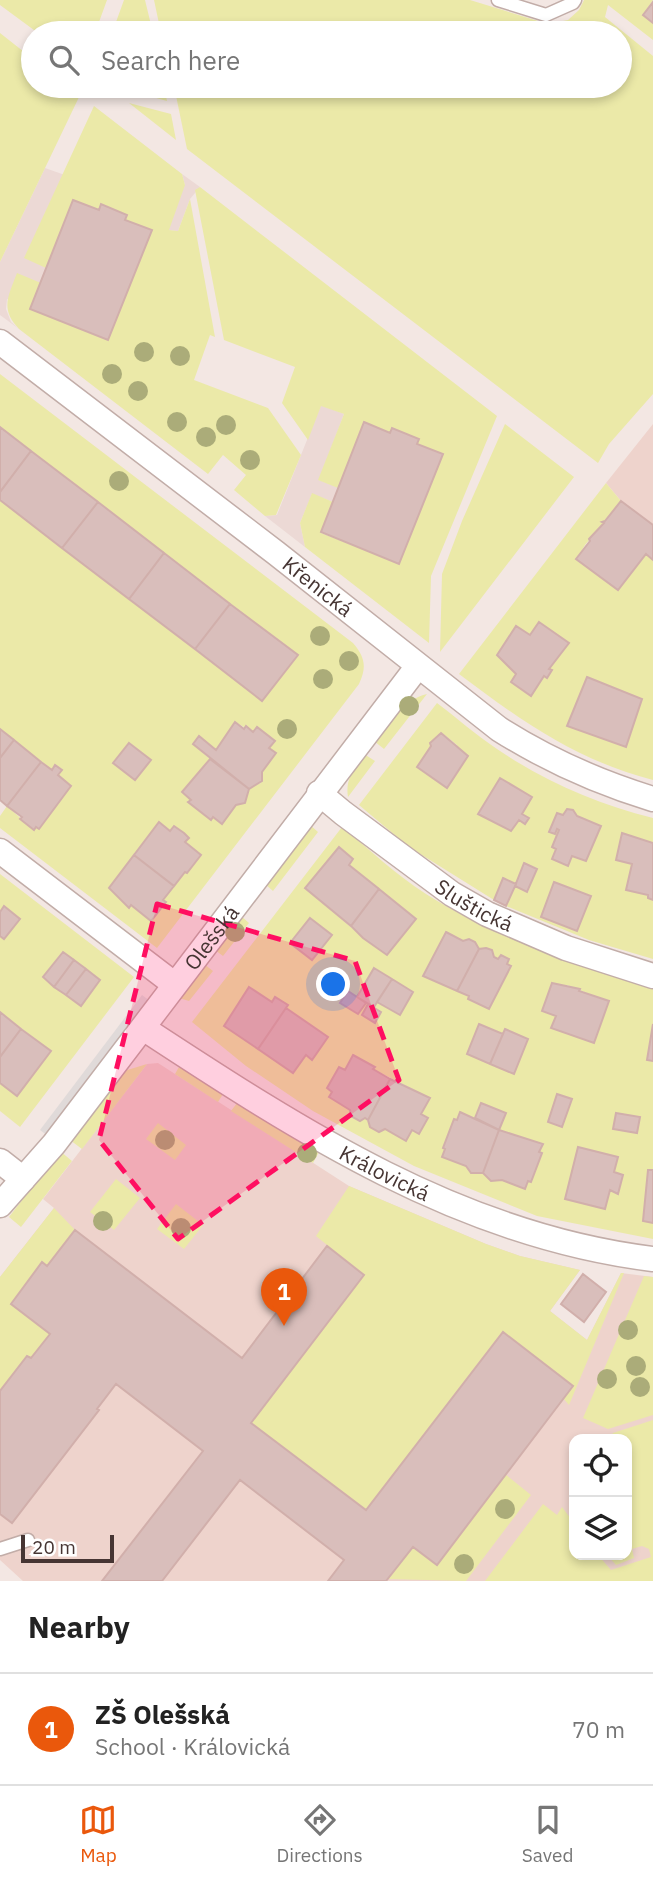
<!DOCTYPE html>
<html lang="en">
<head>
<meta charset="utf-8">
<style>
  body { margin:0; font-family:"IBM Plex Sans",sans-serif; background:#f6f6f6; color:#222 }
  .controls { position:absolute; right:21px; bottom:21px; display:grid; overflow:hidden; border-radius:14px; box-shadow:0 4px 10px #0003 }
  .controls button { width:63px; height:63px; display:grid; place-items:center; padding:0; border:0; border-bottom:2px solid #e0e0e0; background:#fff; color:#222; font:35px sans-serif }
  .scale { position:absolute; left:21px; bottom:18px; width:93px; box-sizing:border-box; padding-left:7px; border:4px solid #463533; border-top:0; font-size:19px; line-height:24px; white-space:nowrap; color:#463533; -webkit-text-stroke:5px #fff; paint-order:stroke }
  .you { position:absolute; left:334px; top:985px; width:24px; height:24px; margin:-18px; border:5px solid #fff; border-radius:50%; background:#1a73e8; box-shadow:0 0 0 10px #1a73e833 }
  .badge { display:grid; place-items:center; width:46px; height:46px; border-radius:50%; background:#ea580c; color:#fff; font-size:23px; font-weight:700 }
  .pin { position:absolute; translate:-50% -58px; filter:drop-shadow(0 2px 4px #0008) }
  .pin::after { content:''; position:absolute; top:37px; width:24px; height:21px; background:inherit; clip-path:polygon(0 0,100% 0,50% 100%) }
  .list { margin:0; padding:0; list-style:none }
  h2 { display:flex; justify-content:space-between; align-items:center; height:91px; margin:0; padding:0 28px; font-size:30px }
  h2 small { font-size:23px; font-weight:400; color:#767676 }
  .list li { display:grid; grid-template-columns:46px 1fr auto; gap:21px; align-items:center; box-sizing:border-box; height:112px; padding:0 28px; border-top:2px solid #e0e0e0 }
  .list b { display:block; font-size:26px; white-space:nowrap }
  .list p { margin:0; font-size:23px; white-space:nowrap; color:#767676 }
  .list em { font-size:23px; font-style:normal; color:#767676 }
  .icon { flex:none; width:38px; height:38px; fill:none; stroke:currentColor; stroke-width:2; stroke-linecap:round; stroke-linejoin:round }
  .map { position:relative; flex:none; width:653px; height:1581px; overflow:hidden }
  .search { position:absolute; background:#fff; box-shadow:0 4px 10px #0003; left:21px; right:21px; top:21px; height:77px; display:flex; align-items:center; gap:18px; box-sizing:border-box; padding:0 24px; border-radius:38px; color:#767676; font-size:26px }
  .sheet { height:203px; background:#fff }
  nav { display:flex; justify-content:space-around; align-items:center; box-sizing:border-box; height:98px; border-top:2px solid #e0e0e0; background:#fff; font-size:19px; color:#767676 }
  nav a { display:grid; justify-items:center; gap:4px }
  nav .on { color:#ea580c }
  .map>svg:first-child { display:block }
  .residential { fill:#ecd9d5 }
  .education { fill:#eed3cc; fill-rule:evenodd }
  .green { fill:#ebe9a8; fill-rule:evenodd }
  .parking { fill:#e0dad9 }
  .building { fill:#d9bebb; stroke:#d1afab; stroke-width:2 }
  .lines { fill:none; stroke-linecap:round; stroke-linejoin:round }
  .lane-casing { stroke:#c2ada8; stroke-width:15 }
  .street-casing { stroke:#c2ada8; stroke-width:27 }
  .lane { stroke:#fff; stroke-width:12 }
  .street { stroke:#fff; stroke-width:24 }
  .tree { fill:#abac79 }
  .marked { fill:#ff0f61; fill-opacity:0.2; stroke:#ff0f61; stroke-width:5; stroke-dasharray:14 9; stroke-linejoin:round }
  .labels { text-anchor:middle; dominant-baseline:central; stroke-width:5; stroke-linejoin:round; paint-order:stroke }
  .street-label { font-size:21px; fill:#463533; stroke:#fff }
</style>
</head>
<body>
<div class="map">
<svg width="653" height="1581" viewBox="0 0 653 1581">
  <rect width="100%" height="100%" fill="#f3e7e3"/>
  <path class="residential" d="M 45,168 L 62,174 L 185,185 L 182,174 L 200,187 L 190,199 L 178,231 L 168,230 L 108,340 L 7,299 L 6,309 L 11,322 L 19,329 L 0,315 L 0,262 Z
    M 321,405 L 344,414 L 319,480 L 338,487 L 392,428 L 419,439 L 443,454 L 399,564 L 321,532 L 333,502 L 312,494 L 300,523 L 305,547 L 265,516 L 277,515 Z"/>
  <path class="education" d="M 653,424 L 653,525 L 621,501 L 606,483 Z
    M 158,1063 L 349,1186 L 486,1244 L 520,1256 L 580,1270 L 550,1311 L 587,1340 L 621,1273 L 653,1277 L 653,1581 L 23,1581 L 0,1560 L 0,1277 L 54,1208 L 43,1199 L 147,1064 ZM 574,1439 L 627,1439 L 627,1555 L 574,1555 Z"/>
  <path class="green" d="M 0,0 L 107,0 L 95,33 L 38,33 L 0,5 Z
    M 124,0 L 145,0 L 153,33 L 112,33 Z
    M 154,0 L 470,0 L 548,24 L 568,20 L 579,10 L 584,0 L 653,0 L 643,15 L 653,23 L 653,40 L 608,5 L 605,17 L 653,56 L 653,394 L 609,444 L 598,463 L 187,149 L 174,86 L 620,86 L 620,33 L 161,33 Z
    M 0,33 L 33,59 L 33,86 L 67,86 L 80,95 L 0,262 Z
    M 113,86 L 164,86 L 167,101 Z
    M 129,103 L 171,114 L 176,140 Z
    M 94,106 L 182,174 L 185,185 L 169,230 L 178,231 L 190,199 L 215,337 L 210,335 L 194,380 L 268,408 L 301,455 L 276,515 L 265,516 L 234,490 L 246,475 L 223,455 L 208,474 L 19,329 C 0,309 8,297 17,273 L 41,283 L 30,309 L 107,340 L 152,230 L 125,220 L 127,215 L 101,205 L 99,210 L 73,200 L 46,268 L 24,258 Z
    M 200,187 L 497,416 L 431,576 L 429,643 L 305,547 L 300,523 L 312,493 L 333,502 L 321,533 L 399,563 L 443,454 L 417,444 L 418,439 L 393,429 L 338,488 L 318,480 L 344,414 L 321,406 L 308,440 L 282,403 L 295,367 L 224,340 L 195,190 Z
    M 0,374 L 353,643 C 365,657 367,667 359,684 L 157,948 L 0,828 L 0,816 L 7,806 L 34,830 L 36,827 L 39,829 L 71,786 L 58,775 L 62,769 L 56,765 L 52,770 L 0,729 L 0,500 L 262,701 L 297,655 L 0,427 ZM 235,722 L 253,732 L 257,727 L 274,740 L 269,748 L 276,754 L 262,772 L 261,783 L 250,787 L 245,803 L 236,805 L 222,823 L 189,802 L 191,800 L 182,792 L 210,759 L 193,744 L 199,737 L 216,750 ZM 130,743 L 151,760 L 135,780 L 113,764 ZM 159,822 L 170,831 L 174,826 L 188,838 L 185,842 L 200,854 L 163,900 L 151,921 L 131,905 L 128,907 L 109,888 Z
    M 505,424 L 574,477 L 440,652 L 442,574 L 462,521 Z
    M 606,483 L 621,501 L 605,521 L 603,521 L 604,523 L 585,545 L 577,559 L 618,590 L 646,554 L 653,560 L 653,780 C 574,759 523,722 459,674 ZM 539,622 L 568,643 L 549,669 L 551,671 L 544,676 L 531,695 L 511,682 L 516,674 L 497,655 L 516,627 L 530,635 ZM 587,677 L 642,699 L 626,747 L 567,726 Z
    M 427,694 L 384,749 L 374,741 C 390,722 402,700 427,694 Z
    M 437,703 C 457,718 476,735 497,749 C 544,781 597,804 653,818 L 653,843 L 623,833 L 632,864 L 648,898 L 653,900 L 653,959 L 589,940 L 506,906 L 515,886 L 528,892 L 537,868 L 524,863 L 516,884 L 503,878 L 494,900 L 409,847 L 359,805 ZM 442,733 L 457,745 L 461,768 L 447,788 L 417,767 L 431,746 L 430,743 ZM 500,778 L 516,787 L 526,808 L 522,814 L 529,818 L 526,823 L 517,821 L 511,831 L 478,813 ZM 570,809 L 574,811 L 577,816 L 600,826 L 586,861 L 572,856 L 568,866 L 553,859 L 556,849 L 552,847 L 559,830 L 557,829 L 555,834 L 549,831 L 557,813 L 563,815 ZM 555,882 L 591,897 L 577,931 L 541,917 Z
    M 364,754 L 375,761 L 348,797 C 345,779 354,769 364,754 Z
    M 310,825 L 318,832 L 273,891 L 265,884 Z
    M 342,827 C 369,849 396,875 426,894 C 496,938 574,964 653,988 L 653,1024 L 647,1060 L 653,1061 L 653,1170 L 648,1170 L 643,1221 L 653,1223 L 653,1239 L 537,1216 L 414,1166 L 313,1111 L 246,1066 L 192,1022 ZM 340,847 L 353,859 L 349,865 L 415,919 L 372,945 L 305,888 ZM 310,918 L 332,935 L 312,960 L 290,942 ZM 446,932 L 463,941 L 470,939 L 475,942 L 479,950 L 486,948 L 492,950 L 494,957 L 498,959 L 501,955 L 509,959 L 507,964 L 511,966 L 489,1009 L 468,999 L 469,996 L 423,976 ZM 374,968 L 413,992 L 400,1015 L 377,1002 L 374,1007 L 381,1012 L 375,1023 L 362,1015 L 368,1004 L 366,1003 L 358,1014 L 340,1003 L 348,992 L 357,997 ZM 567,985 L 609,1002 L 594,1043 L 552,1028 ZM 250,987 L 272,1002 L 276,997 L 288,1005 L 286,1008 L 327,1036 L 312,1059 L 306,1055 L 294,1072 L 225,1026 ZM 479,1024 L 503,1034 L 505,1030 L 528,1039 L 514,1074 L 467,1054 ZM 354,1055 L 374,1066 L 373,1069 L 430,1098 L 421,1114 L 428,1118 L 419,1134 L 412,1130 L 406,1141 L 385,1129 L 379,1132 L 365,1118 L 360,1121 L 351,1116 L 350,1110 L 329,1097 L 332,1092 L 327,1088 L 339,1067 L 345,1070 ZM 557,1095 L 572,1099 L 562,1127 L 548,1122 ZM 481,1103 L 506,1113 L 499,1130 L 542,1144 L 539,1152 L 542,1154 L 531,1182 L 528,1181 L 525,1189 L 502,1180 L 491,1181 L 482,1172 L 471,1173 L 466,1166 L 443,1157 L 445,1149 L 443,1147 L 454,1119 L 457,1120 L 460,1112 L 475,1118 ZM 616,1113 L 640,1117 L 637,1133 L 613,1129 ZM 578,1147 L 618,1157 L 614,1172 L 623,1175 L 618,1193 L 610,1190 L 605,1208 L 565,1199 Z
    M 0,874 L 134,977 L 20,1127 L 0,1111 L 0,1083 L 17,1096 L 51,1051 L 0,1012 L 0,936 L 4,939 L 20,919 L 4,907 L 0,912 ZM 62,952 L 100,980 L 81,1006 L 43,977 Z
    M 241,916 L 249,923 L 223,956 L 215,950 Z
    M 204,964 L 213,971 L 189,1001 L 179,998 Z
    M 147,1064 L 82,1149 L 70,1140 L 124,1071 Z
    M 179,1067 L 223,1094 L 218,1102 L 175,1074 Z
    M 237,1103 L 319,1152 L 313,1163 L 231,1111 Z
    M 158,1123 L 186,1145 L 175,1160 L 146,1139 Z
    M 60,1151 L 72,1161 L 21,1227 L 9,1217 Z
    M 116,1179 L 140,1198 L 114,1230 L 90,1212 Z
    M 349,1186 L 486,1244 L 520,1256 L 580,1270 L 550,1311 L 587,1340 L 621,1273 L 624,1273 L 569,1405 L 563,1398 L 572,1386 L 502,1332 L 366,1510 L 251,1423 L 364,1275 L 316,1236 Z
    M 176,1204 L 203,1225 L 184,1249 L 157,1229 Z
    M 54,1208 L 75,1230 L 47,1266 L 42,1262 L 11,1304 L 50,1334 L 31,1358 L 27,1356 L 0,1391 L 0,1277 Z
    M 644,1276 L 653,1277 L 653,1415 L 608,1429 L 583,1418 Z
    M 653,1420 L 653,1581 L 485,1581 L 543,1504 L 557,1515 L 562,1507 L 574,1523 L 574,1555 L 598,1555 L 611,1570 L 651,1557 L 649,1549 L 642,1546 L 632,1549 L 634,1558 L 616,1565 L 607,1555 L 627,1555 L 627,1439 L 609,1439 L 613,1433 Z
    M 505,1474 L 531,1495 L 466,1581 L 387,1579 L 413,1547 L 437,1565 Z"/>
  <path class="parking" d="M 142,995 L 150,1001 L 48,1136 L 40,1130 Z"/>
  <path class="building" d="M 653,2 L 653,23 L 643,15 Z
    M 73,200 L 99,210 L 101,204 L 127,215 L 125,220 L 152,230 L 108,340 L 30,309 Z
    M 364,422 L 390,433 L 392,428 L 419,439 L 417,444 L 443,454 L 399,564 L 321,532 Z
    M 0,427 L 31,451 L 0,492 Z
    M 31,451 L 98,502 L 62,548 L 0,500 L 0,492 Z
    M 621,501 L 653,525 L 653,560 L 646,554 L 618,590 L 576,559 L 590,541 L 589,539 L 604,523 L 602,522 L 605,521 Z
    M 98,502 L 164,553 L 129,599 L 62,548 Z
    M 164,553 L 230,604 L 195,649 L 129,599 Z
    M 230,604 L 298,655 L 262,701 L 195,649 Z
    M 539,622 L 569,643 L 549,669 L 552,670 L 547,678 L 544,676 L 531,696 L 511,682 L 516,674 L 497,655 L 516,626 L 530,635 Z
    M 587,677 L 642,699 L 626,747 L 567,726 Z
    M 235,722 L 244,729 L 246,726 L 253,732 L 257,727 L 275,741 L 269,748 L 276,753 L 262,772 L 262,781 L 249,789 L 193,744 L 199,736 L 216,750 Z
    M 0,729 L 14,740 L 0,758 Z
    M 441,733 L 468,756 L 447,788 L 417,767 L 431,746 L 430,743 Z
    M 14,740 L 41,762 L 7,806 L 0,800 L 0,758 Z
    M 129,743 L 151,760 L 135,780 L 113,763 Z
    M 210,759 L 249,789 L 245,803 L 236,805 L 222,824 L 213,817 L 211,820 L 188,802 L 191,800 L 182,792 Z
    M 41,762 L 52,770 L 55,765 L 62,770 L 58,775 L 71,786 L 39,829 L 36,827 L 34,830 L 20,819 L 22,817 L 7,806 Z
    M 500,778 L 532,797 L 522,814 L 529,818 L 525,824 L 519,820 L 511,831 L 478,814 Z
    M 567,809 L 573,810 L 577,816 L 601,826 L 586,861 L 572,856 L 568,866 L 552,859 L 556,849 L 552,847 L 559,830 L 557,829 L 555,834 L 549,832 L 557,813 L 563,815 Z
    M 159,822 L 170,831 L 174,826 L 184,833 L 189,838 L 185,842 L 201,855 L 187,873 L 185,872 L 174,886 L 134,855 Z
    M 622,833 L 653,843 L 653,900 L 648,898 L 648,895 L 626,890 L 632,864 L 616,860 Z
    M 339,847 L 353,859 L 349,865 L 379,889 L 351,926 L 305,888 Z
    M 134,855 L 174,886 L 163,900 L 166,902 L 151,921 L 131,905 L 129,908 L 109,888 Z
    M 524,863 L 537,869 L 527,892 L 515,886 Z
    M 503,878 L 516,884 L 506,906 L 494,900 Z
    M 554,882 L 591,896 L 577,931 L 541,917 Z
    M 379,889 L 416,919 L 387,955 L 363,938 L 351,926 Z
    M 4,906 L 20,919 L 4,939 L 0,936 L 0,912 Z
    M 310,918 L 332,935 L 312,960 L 290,943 Z
    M 446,932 L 463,941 L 469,939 L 475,942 L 479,949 L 457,991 L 423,976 Z
    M 486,948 L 492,950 L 494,957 L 498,959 L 501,955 L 509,959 L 507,964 L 511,966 L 489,1009 L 468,999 L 469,996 L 457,991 L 479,949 Z
    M 63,952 L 74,960 L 54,987 L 43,977 Z
    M 74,960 L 86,969 L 66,995 L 54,987 Z
    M 374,968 L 392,979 L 374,1007 L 357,997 Z
    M 86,969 L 100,980 L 81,1006 L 66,995 Z
    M 392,979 L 413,992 L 400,1015 L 377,1002 Z
    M 552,983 L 580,989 L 579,991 L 609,1001 L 594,1043 L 551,1028 L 556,1016 L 542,1011 Z
    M 249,987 L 272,1002 L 275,997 L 288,1005 L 258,1049 L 224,1026 Z
    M 348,991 L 366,1003 L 358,1014 L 340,1003 Z
    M 368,1004 L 381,1012 L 375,1023 L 362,1015 Z
    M 286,1008 L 328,1037 L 312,1060 L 306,1055 L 293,1073 L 258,1049 Z
    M 0,1012 L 21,1029 L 0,1057 Z
    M 479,1024 L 503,1034 L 490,1064 L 467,1054 Z
    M 653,1024 L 653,1061 L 647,1060 Z
    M 21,1029 L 51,1051 L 17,1096 L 0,1083 L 0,1057 Z
    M 505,1029 L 528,1039 L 514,1074 L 490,1064 Z
    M 353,1055 L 375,1067 L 373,1069 L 390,1079 L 368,1120 L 365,1118 L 360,1121 L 351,1116 L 350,1110 L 329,1097 L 332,1092 L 327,1088 L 339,1067 L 345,1070 Z
    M 390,1079 L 430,1098 L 421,1114 L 428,1118 L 419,1134 L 412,1130 L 406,1141 L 385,1129 L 379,1132 L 370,1127 L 368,1120 Z
    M 557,1094 L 572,1099 L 562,1127 L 548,1122 Z
    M 481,1103 L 506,1113 L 499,1130 L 475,1118 Z
    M 460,1112 L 499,1130 L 483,1173 L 471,1173 L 466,1166 L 442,1157 L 445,1149 L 443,1148 L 454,1119 L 457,1120 Z
    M 616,1113 L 640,1117 L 637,1133 L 613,1129 Z
    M 499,1130 L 543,1144 L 539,1152 L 542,1153 L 531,1182 L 528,1181 L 525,1189 L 502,1180 L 491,1181 L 483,1173 Z
    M 578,1147 L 618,1157 L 614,1172 L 623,1175 L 618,1194 L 610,1190 L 605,1209 L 565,1199 Z
    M 648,1170 L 653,1170 L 653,1223 L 643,1221 Z
    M 75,1230 L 242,1358 L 327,1246 L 364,1275 L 251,1423 L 366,1510 L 503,1332 L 573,1386 L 437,1565 L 413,1547 L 386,1581 L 328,1581 L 344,1560 L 240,1480 L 162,1581 L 102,1581 L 203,1451 L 116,1384 L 97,1409 L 99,1410 L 12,1523 L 0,1514 L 0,1391 L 27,1356 L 31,1358 L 50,1334 L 11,1304 L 42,1262 L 47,1266 Z
    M 583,1274 L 606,1292 L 584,1322 L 561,1304 Z"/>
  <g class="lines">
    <g class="lane-casing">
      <path id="lane" d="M 498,0 L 546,15 L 573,3 L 575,0
        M 0,1549 L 28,1540"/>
    </g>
    <g class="street-casing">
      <g id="street">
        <path id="s1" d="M 0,342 L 276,553 L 499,729 C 548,760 597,782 653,799"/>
        <path id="s2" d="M 319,793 L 343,813 L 452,894 L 487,914 L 566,948 L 653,976"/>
        <path d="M 0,851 L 174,984"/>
        <path id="s3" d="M 143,1028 C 300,1131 461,1236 653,1259"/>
        <path d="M 0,1161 L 23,1179"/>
        <path id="s4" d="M 0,1205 L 54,1144 L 418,666"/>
      </g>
    </g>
    <use href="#lane" class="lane"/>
    <use href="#street" class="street"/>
  </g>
  <g class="tree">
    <circle cx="144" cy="352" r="10"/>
    <circle cx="180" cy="356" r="10"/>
    <circle cx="112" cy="374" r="10"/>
    <circle cx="138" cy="391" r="10"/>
    <circle cx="177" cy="422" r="10"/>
    <circle cx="226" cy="425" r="10"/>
    <circle cx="206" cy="437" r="10"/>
    <circle cx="250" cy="460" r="10"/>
    <circle cx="119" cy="481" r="10"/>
    <circle cx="320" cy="636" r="10"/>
    <circle cx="349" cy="661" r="10"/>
    <circle cx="323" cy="679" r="10"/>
    <circle cx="409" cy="706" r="10"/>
    <circle cx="287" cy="729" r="10"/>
    <circle cx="235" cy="932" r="10"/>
    <circle cx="165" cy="1140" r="10"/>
    <circle cx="307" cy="1153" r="10"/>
    <circle cx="103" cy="1221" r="10"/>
    <circle cx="181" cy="1228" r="10"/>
    <circle cx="628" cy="1330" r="10"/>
    <circle cx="636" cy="1366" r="10"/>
    <circle cx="607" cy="1379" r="10"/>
    <circle cx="640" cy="1387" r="10"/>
    <circle cx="505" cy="1509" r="10"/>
    <circle cx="464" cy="1564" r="10"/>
  </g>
  <path class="marked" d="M 157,904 L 355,961 L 399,1080 L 178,1239 L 99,1140 Z"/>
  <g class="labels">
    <g class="street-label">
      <text stroke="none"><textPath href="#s1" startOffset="401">Křenická</textPath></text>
      <text stroke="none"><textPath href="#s2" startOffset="192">Sluštická</textPath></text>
      <text stroke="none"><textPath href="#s4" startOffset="341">Olešská</textPath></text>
      <text stroke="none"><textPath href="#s3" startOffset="282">Královická</textPath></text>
    </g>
  </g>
</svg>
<div class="controls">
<button><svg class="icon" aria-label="locate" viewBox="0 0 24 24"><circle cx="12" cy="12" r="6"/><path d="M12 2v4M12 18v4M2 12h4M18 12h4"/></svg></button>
<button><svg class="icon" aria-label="layers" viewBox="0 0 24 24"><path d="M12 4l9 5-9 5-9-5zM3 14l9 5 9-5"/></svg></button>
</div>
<div class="scale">20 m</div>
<div class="you"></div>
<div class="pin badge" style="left:284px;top:1326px">1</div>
<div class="search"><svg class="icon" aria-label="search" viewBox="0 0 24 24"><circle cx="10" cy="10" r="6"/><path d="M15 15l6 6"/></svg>Search here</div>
</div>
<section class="sheet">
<h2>Nearby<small></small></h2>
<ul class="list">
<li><span class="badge">1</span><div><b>ZŠ Olešská</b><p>School · Královická</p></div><em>70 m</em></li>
</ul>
</section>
<nav>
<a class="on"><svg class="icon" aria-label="map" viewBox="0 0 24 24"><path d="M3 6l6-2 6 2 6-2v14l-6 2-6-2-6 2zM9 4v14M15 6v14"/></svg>Map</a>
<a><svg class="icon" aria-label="directions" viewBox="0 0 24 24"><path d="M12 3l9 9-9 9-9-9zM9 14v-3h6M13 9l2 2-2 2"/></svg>Directions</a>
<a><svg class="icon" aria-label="saved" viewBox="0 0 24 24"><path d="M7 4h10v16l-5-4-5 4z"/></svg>Saved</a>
</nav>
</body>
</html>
